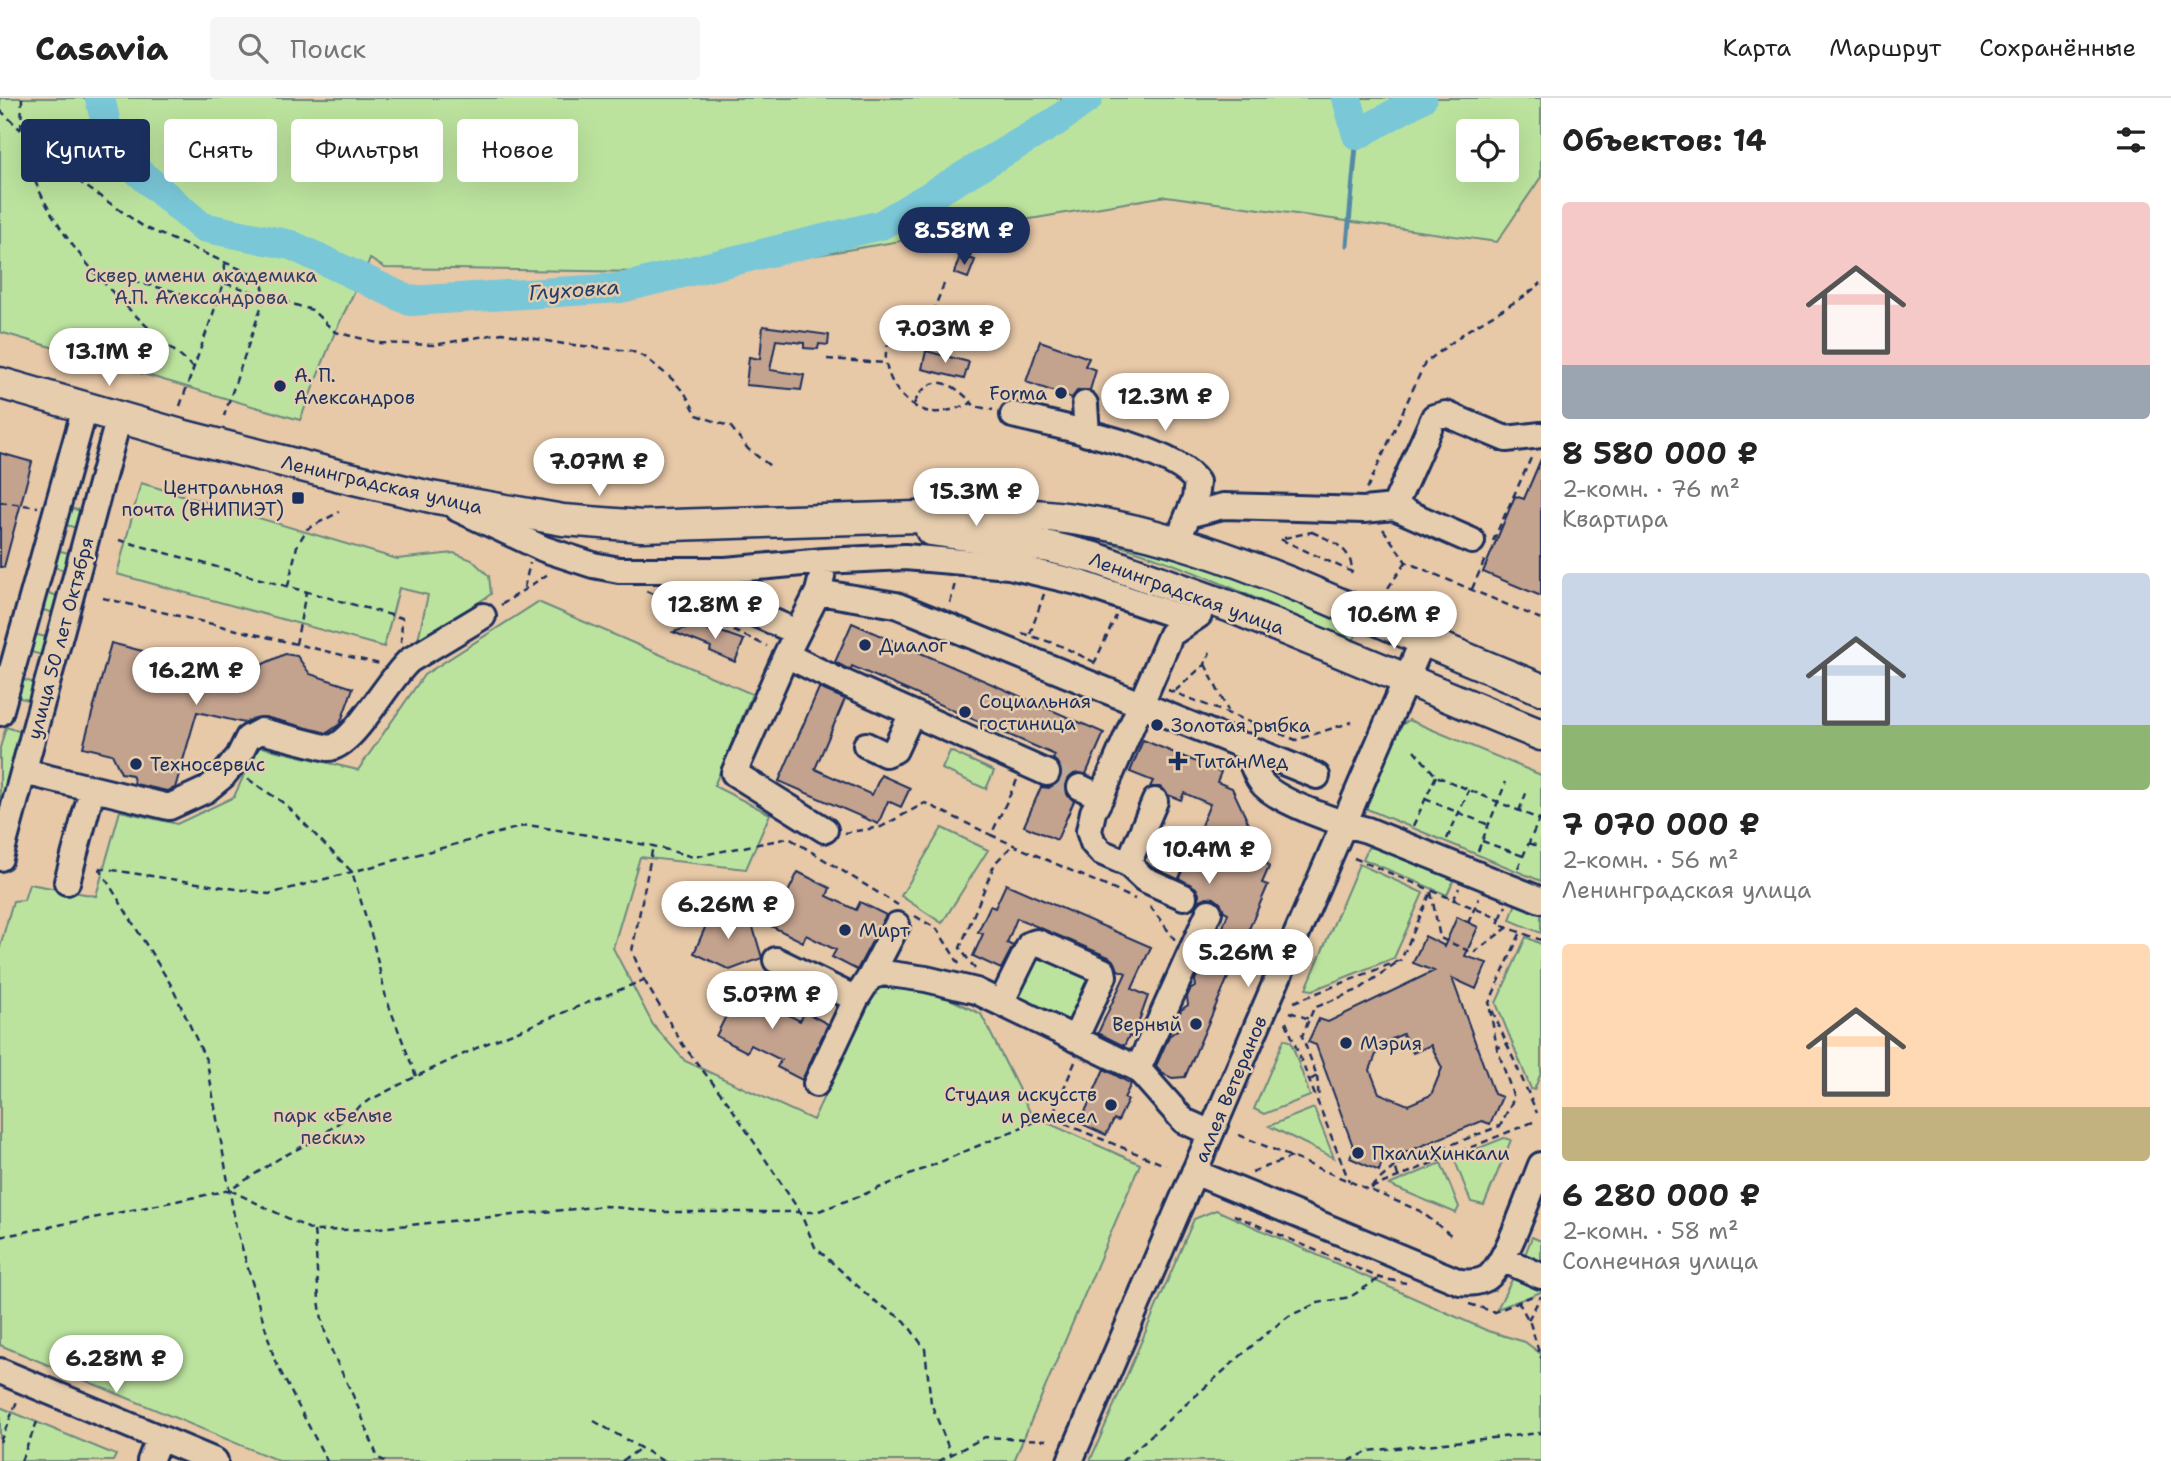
<!DOCTYPE html>
<html lang="ru">
<meta charset="utf-8">
<style>
:root{--surface:#fff;--page:#f6f6f6;--text:#222;--muted:#767676;--line:#e0e0e0;--accent:#1b2f5e}
body{margin:0;font-family:"Shantell Sans",sans-serif;background:var(--page);color:var(--text);height:100vh;display:flex;flex-direction:column;font-size:26px;white-space:nowrap}
*{box-sizing:border-box;margin:0}
p{font-size:23px;color:var(--muted)}
.icon{flex:none;width:38px;height:38px;fill:none;stroke:currentColor;stroke-width:2;stroke-linecap:round;stroke-linejoin:round}
.map{position:relative;flex:1;overflow:hidden}
.side{display:flex;flex-direction:column;background:var(--surface);width:630px}
.side>*{flex:none}
.hud{position:absolute;left:21px;top:21px;width:665px;height:63px;display:flex;gap:14px}
.fabs{position:absolute;left:1456px;top:21px;display:grid;gap:14px}
.fabs a{display:grid;place-items:center;width:63px;height:63px;border-radius:7px;background:var(--surface);box-shadow:0 7px 28px #0002;font-size:35px}
.price{position:absolute;translate:-50% -60px;padding:0 16px;border-radius:24px;background:#fff;color:#222;font-size:23px;line-height:46px;filter:drop-shadow(0 2px 4px #0008)}
.price::after{content:'';position:absolute;left:50%;top:42px;width:21px;height:16px;margin-left:-10px;background:inherit;clip-path:polygon(0 0,100% 0,50% 100%)}
.price.active{background:var(--accent);color:#fff}
ul{padding:0;list-style:none}
li{display:grid;align-content:center;gap:14px;height:371px;padding:0 21px}
li span{display:grid;place-items:center;height:217px;border-radius:7px;color:#555}
li>.icon{margin-inline-start:auto}
span .icon{width:126px;height:126px;fill:#fffc;stroke-width:1}
li b{font-size:30px}
h2{display:flex;justify-content:space-between;align-items:center;height:84px;padding:0 21px;font-size:30px}
.chip{padding:0 24px;border-radius:7px;background:var(--surface);box-shadow:0 7px 28px #0002;font-size:24px;line-height:63px}
.chip.active{background:var(--accent);color:#fff}
header{display:flex;align-items:center;gap:42px;box-sizing:border-box;height:98px;padding:0 35px;background:var(--surface);border-bottom:2px solid var(--line)}
header strong{font-size:33px}
nav{display:flex;gap:38px;margin-inline-start:auto;font-size:24px}
.search{width:490px;height:63px;background:var(--page);display:flex;align-items:center;gap:18px;box-sizing:border-box;padding:0 24px;border-radius:7px;color:var(--muted);font-size:26px}
main{display:flex;flex:1;min-height:0}
.map>svg:first-child{display:block}
.green{fill:#bce39e;stroke:#6c897e;stroke-width:2;fill-rule:evenodd}
.lines{fill:none;stroke-linecap:round;stroke-linejoin:round}
.stream{stroke:#548aa7;stroke-width:5}
.river{stroke:#7ac7d8;stroke-width:30}
.building{fill:#c3a28e;stroke:#1b2f5e;stroke-width:2;fill-rule:evenodd}
.minor-tunnel{stroke:#bea998;stroke-width:24;stroke-dasharray:24 12;stroke-linecap:butt}
.minor-casing{stroke:#1b2f5e;stroke-width:30}
.major-casing{stroke:#1b2f5e;stroke-width:35}
.path{stroke:#1b2f5e;stroke-width:2.5;stroke-dasharray:7 5;stroke-linecap:butt}
.minor{stroke:#e6cdae;stroke-width:24}
.major{stroke:#e6cdae;stroke-width:30}
.poi-dot{fill:#1b2f5e;stroke:#e6cdae;stroke-width:2.5}
.labels{text-anchor:middle;stroke-width:5;stroke-linejoin:round;paint-order:stroke}
.park-label{font-size:19px;fill:#2b4164;stroke:#e6cdae}
.poi-label{font-size:19px;fill:#1b2f5e;stroke:#e6cdae;text-anchor:start}
.street-label{font-size:19px;fill:#1b2f5e;stroke:#e6cdae}
.water-label{font-size:21px;font-style:italic;fill:#243e6a;stroke:#e6cdae}
</style>
<header>
<strong>Casavia</strong>
<div class="search"><svg class="icon" aria-label="search" viewBox="0 0 24 24"><circle cx="10" cy="10" r="6"/><path d="M15 15l6 6"/></svg>Поиск</div>
<nav><a>Карта</a><a>Маршрут</a><a>Сохранённые</a></nav>
</header>
<main>
<div class="map">
<svg width="1541" height="1363" viewBox="0 0 1541 1363">
<rect width="100%" height="100%" fill="#e7c8a7"/>
<filter id="ink" filterUnits="userSpaceOnUse"><feTurbulence type="fractalNoise" baseFrequency=".0143" numOctaves="2"/><feDisplacementMap in="SourceGraphic" scale="14" xChannelSelector="R" yChannelSelector="G"/><feConvolveMatrix kernelMatrix="1 2 1 2 8 2 1 2 1" color-interpolation-filters="sRGB"/></filter>
<g filter="url(#ink)">
<path class="green" d="M 0,0 L 1541,0 L 1541,79 L 1497,144 L 1166,98 L 711,175 L 385,170 L 370,161 L 335,234 L 300,322 L 0,234 ZM 1507,33 L 1507,72 L 1468,72 L 1468,33 Z
M 141,385 L 397,461 L 454,455 L 472,462 L 489,478 L 491,496 L 417,546 L 428,497 L 399,490 L 384,549 L 117,476 Z
M 67,409 L 84,414 L 80,431 L 63,426 Z
M 1032,424 L 1205,463 L 1359,533 L 1352,544 C 1286,514 1219,482 1151,458 C 1112,444 1072,434 1032,424 Z
M 56,452 L 73,456 L 68,473 L 51,468 Z
M 45,494 L 61,499 L 57,516 L 40,511 Z
M 538,504 L 752,596 L 714,688 L 770,716 L 746,771 L 640,759 L 613,850 L 653,927 L 685,963 L 813,1022 L 876,887 L 923,888 L 981,916 L 1032,1018 L 1140,1066 L 1014,1363 L 279,1363 L 0,1247 L 0,849 L 13,803 L 24,802 L 29,786 L 96,798 L 120,713 L 177,726 L 234,699 L 257,648 L 358,672 L 424,577 Z
M 33,536 L 50,540 L 45,558 L 28,553 Z
M 21,581 L 38,586 L 33,603 L 16,599 Z
M 1409,622 L 1541,677 L 1541,783 L 1367,711 L 1366,700 L 1398,630 Z
M 6,629 L 25,635 L 0,726 L 0,650 Z
M 950,653 L 994,673 L 986,691 L 942,671 Z
M 942,730 L 988,752 L 942,825 L 901,798 Z
M 1376,749 L 1454,781 L 1447,797 L 1363,761 L 1368,750 Z
M 1359,766 L 1423,795 L 1394,860 L 1313,892 L 1306,891 Z
M 1516,805 L 1541,815 L 1541,835 L 1510,822 Z
M 1526,839 L 1541,846 L 1541,975 L 1534,992 L 1531,991 L 1496,905 Z
M 1033,848 L 1100,877 L 1075,936 L 1006,903 Z
M 1284,941 L 1291,944 L 1310,998 L 1264,1016 L 1254,1011 Z
M 1314,1010 L 1334,1060 L 1269,1028 Z
M 1504,1040 L 1511,1042 L 1484,1107 L 1471,1104 L 1454,1060 Z
M 1441,1065 L 1459,1109 L 1456,1115 L 1389,1087 Z
M 1216,1112 L 1488,1233 L 1525,1244 L 1541,1256 L 1541,1363 L 1090,1363 L 1194,1121 Z
M 1532,1139 L 1541,1143 L 1541,1168 L 1523,1162 Z
M 1515,1176 L 1541,1187 L 1541,1194 L 1497,1211 Z
M 0,1309 L 12,1314 L 116,1357 L 113,1363 L 0,1363 Z"/>
<g class="lines">
<path class="stream" d="M 1347,147 L 1357,37"/>
<path class="river" d="M 100,0 L 112,51 L 202,129 L 291,147 L 410,203 L 621,190 L 881,127 L 1055,24 L 1088,0
M 1347,0 L 1357,37 L 1422,0"/>
</g>
<path class="building" d="M 960,158 L 975,162 L 968,180 L 954,175 Z
M 763,228 L 829,237 L 828,247 L 819,246 L 818,251 L 804,250 L 804,245 L 776,242 L 770,272 L 804,277 L 801,292 L 746,287 L 749,259 L 760,261 Z
M 1040,243 L 1089,260 L 1085,268 L 1096,272 L 1090,292 L 1077,293 L 1072,300 L 1026,284 Z
M 926,253 L 969,264 L 964,281 L 922,271 Z
M 0,355 L 32,364 L 4,469 L 0,469 Z
M 1541,361 L 1541,498 L 1483,474 L 1515,398 L 1524,401 Z
M 852,525 L 1104,635 L 1086,676 L 1072,676 L 1066,683 L 1067,697 L 1074,703 L 1057,742 L 1024,728 L 1041,689 L 1049,690 L 1060,682 L 1062,673 L 1059,666 L 1053,661 L 1055,657 L 852,568 L 851,571 L 846,570 L 835,564 Z
M 695,527 L 716,535 L 718,533 L 744,542 L 735,564 L 710,553 L 711,549 L 673,534 Z
M 111,545 L 257,582 L 263,566 L 285,556 L 297,558 L 310,576 L 353,590 L 340,626 L 327,635 L 265,619 L 255,620 L 244,625 L 197,614 L 175,690 L 167,693 L 135,686 L 132,677 L 121,675 L 112,656 L 83,649 Z
M 819,590 L 845,601 L 815,671 L 872,697 L 881,677 L 910,690 L 901,709 L 888,703 L 878,726 L 779,683 Z
M 1143,642 L 1221,674 L 1217,684 L 1232,690 L 1269,769 L 1262,785 L 1268,787 L 1185,979 L 1172,980 L 1163,976 L 1156,968 L 1169,938 L 1180,930 L 1178,919 L 1181,912 L 1188,907 L 1187,899 L 1190,892 L 1196,888 L 1195,882 L 1199,873 L 1205,870 L 1203,863 L 1207,854 L 1213,851 L 1212,844 L 1216,835 L 1222,832 L 1228,815 L 1224,813 L 1221,806 L 1214,800 L 1207,799 L 1198,803 L 1199,796 L 1196,790 L 1179,780 L 1210,706 L 1184,695 L 1181,702 L 1168,697 L 1160,689 L 1150,689 L 1153,683 L 1130,674 Z
M 798,774 L 830,790 L 827,798 L 856,812 L 860,804 L 886,817 L 857,872 L 832,859 L 836,852 L 806,837 L 803,844 L 771,828 Z
M 1006,786 L 1151,849 L 1132,891 L 1148,898 L 1133,940 L 1129,938 L 1124,948 L 1098,935 L 1126,875 L 1118,872 L 1115,864 L 1109,859 L 1017,820 L 1007,845 L 1013,848 L 1001,871 L 973,858 L 983,836 L 978,834 L 990,808 L 995,810 Z
M 714,809 L 752,826 L 762,860 L 730,872 L 694,855 Z
M 1457,819 L 1478,829 L 1465,858 L 1487,865 L 1476,891 L 1452,880 L 1494,996 L 1502,999 L 1490,1026 L 1482,1023 L 1382,1064 L 1379,1073 L 1350,1060 L 1354,1051 L 1316,947 L 1308,944 L 1319,921 L 1328,924 L 1434,873 L 1413,865 L 1425,838 L 1443,847 L 1444,849 ZM 1403,936 L 1413,955 L 1431,947 L 1442,970 L 1431,997 L 1408,1007 L 1379,995 L 1370,972 L 1380,946 Z
M 743,884 L 775,900 L 771,908 L 800,923 L 805,914 L 828,926 L 802,982 L 777,969 L 781,962 L 751,947 L 747,954 L 716,938 Z
M 1104,971 L 1131,986 L 1124,1000 L 1128,1002 L 1118,1023 L 1114,1021 L 1106,1037 L 1080,1025 Z"/>
<g class="lines">
<path class="minor-tunnel" d="M 1047,675 L 1080,689"/>
<defs>
<path id="minor" d="M 1085,306 L 1087,336
M 1013,317 C 1056,328 1174,349 1197,384 L 1195,401 L 1184,427
M 1394,409 L 1472,443
M 458,411 L 544,451 L 593,467 L 619,472 L 726,472 L 824,463 L 905,459 L 1009,468 L 1081,485 L 1189,522
M 1188,417 L 1223,408 L 1364,412 L 1394,409 L 1434,319 L 1446,316 L 1506,341 L 1541,337
M 822,478 L 818,494 L 786,557 L 837,582
M 818,494 L 896,507 L 1317,678
M 737,508 L 797,534
M 786,557 L 734,675 L 825,732
M 845,585 L 1047,675
M 0,615 L 85,310
M 866,647 L 885,656 L 895,652 L 912,615
M 1246,648 C 1250,659 1254,675 1261,684 C 1275,704 1343,726 1367,732 L 1541,802
M 24,674 L 169,709 L 206,692 L 223,678 L 239,658 L 248,640 L 261,633 L 328,650 C 354,649 388,580 410,562 L 483,518
M 1080,689 L 1101,699 L 1171,536 L 1199,517
M 1101,699 L 1093,714 L 1089,733 L 1093,745 L 1101,754 L 1128,766 L 1144,781 L 1184,799
M 0,760 L 119,319
M 1128,766 L 1155,703
M 67,784 L 92,692
M 776,862 L 856,901 L 870,879 L 883,875 L 926,881 L 976,893 L 1138,971 L 1184,1023 L 1211,1035
M 870,879 L 897,827
M 1001,905 L 1030,846 L 1037,844 L 1103,873 L 1104,878 L 1075,941
M 1138,971 L 1209,814
M 816,986 L 856,901
M 1194,1074 L 1460,1184 C 1470,1185 1478,1185 1487,1180 C 1507,1166 1530,1093 1541,1067
M 1502,1161 L 1541,1178
M 0,1273 L 215,1363
M 150,1363 L 159,1340
M 1070,1363 L 1423,542"/>
<path id="major" d="M 0,285 L 181,337 L 341,378 L 431,399 L 563,422 L 642,428 L 1009,416 C 1155,418 1291,485 1423,542 C 1462,559 1502,575 1541,591
M 931,432 L 1050,449 L 1095,460 L 1231,509 L 1541,637"/>
</defs>
<use href="#minor" class="minor-casing"/>
<use href="#major" class="major-casing"/>
<path class="path" d="M 22,0 L 21,32 L 74,80 L 144,129 L 261,180 L 265,198 L 224,318
M 0,12 L 21,32
M 24,36 C 26,49 28,65 33,78 C 62,152 134,219 194,270
M 98,175 L 173,193 L 216,207
M 224,185 L 225,166
M 944,186 L 929,224 L 913,228 L 887,248 C 881,273 898,303 923,312 C 938,318 958,310 972,305 L 974,308 L 993,312
M 827,261 L 885,265
M 914,306 C 929,273 952,283 972,305
M 180,308 L 224,185 L 312,212 L 335,234 L 380,245 L 434,247 L 502,235 L 564,246 L 631,253 L 645,259 L 672,281 L 686,297 L 697,317 L 731,329 L 748,351 L 770,368
M 1367,391 L 1425,265 L 1468,232 L 1525,198 L 1541,185
M 0,404 L 38,409
M 1383,431 L 1406,464 L 1541,521
M 1312,434 C 1331,443 1352,449 1352,474 L 1280,441 Z
M 119,442 L 402,520 L 401,545
M 1493,443 L 1531,360
M 288,488 L 297,448 L 307,431 L 339,414
M 524,490 L 530,465
M 1388,490 L 1406,464
M 1472,491 L 1486,459
M 646,493 L 767,548
M 103,500 L 380,566
M 950,505 L 955,485
M 501,507 L 551,474
M 1022,535 L 1059,547 L 1094,564
M 1030,536 L 1044,496
M 296,546 L 306,494
M 1094,566 L 1116,518
M 1205,566 L 1228,613
M 1168,592 L 1296,642 L 1352,624
M 1175,593 L 1205,566 L 1210,554
M 1414,652 L 1436,678 L 1541,722
M 248,681 L 285,706 L 352,774 L 372,839 L 386,900 L 416,978
M 1017,682 L 991,737 L 1135,801
M 1425,701 L 1489,727
M 1519,713 L 1527,693
M 1413,728 L 1436,678
M 844,735 L 881,729 L 925,705 L 991,737
M 1447,741 L 1469,692
M 1482,743 L 1523,758
M 1529,745 L 1541,749
M 1478,753 L 1506,684
M 1354,760 L 1500,821 L 1498,826 L 1541,842
M 99,770 L 269,796 L 528,727 L 653,748 L 693,759 L 789,740 L 898,807
M 99,770 L 171,887 L 207,964 L 236,1129 L 275,1263 L 327,1363
M 1518,770 L 1541,717
M 1431,794 L 1440,840 L 1473,855 L 1507,830
M 1453,803 L 1459,790
M 1150,808 L 1175,842
M 915,818 L 937,831 L 961,869
M 1500,821 L 1506,808
M 1468,825 L 1479,800
M 1520,836 L 1489,905 L 1537,1015
M 975,871 L 960,850 L 995,765 L 1013,747
M 644,882 L 683,947 L 729,1006 L 800,1114 L 815,1149 L 873,1202 L 905,1223 L 925,1251 L 931,1305 L 951,1356
M 1294,904 L 1401,862 L 1431,794
M 1490,911 L 1497,950
M 1290,914 L 1309,921
M 1286,924 L 1349,1083
M 1075,964 L 1053,1016 L 1065,1026 L 1165,1067
M 1317,978 L 1319,1002
M 1310,982 L 1317,978 L 1302,938 L 1314,910 L 1360,891 L 1396,865
M 1239,1037 L 1420,1113 L 1452,1138
M 1252,1074 L 1292,1059
M 1398,1078 L 1395,1068 L 1500,1028 L 1514,1000 L 1497,950 L 1507,946
M 1371,1089 L 1395,1068
M 1371,1090 L 1533,1024
M 230,1092 L 314,1133 L 368,1131 L 605,1108 L 657,1114 L 816,1114 L 865,1096 L 1053,1016
M 1234,1117 L 1380,1180 L 1406,1185
M 314,1133 C 318,1165 316,1198 324,1230 C 329,1250 338,1266 347,1285 C 359,1309 368,1335 378,1360 L 385,1363
M 0,1139 L 230,1092 L 280,1060 L 319,1040 L 364,1005 L 417,978 L 483,947 L 644,882 L 632,853 L 653,748
M 1518,1203 L 1530,1225 L 1541,1260
M 1469,1206 L 1495,1214 L 1535,1197
M 1528,1222 L 1541,1198
M 594,1323 L 663,1363
M 0,1344 L 18,1301
M 21,1363 L 37,1324
M 622,1363 L 641,1350
M 939,1363 L 985,1339 L 1047,1342
M 1122,1363 L 1262,1239 L 1289,1218 L 1318,1205 L 1350,1199 L 1380,1180
M 1349,1363 L 1369,1353 L 1541,1335"/>
<use href="#minor" class="minor"/>
<use href="#major" class="major"/>
</g>
</g>
<g class="poi-dot">
<circle cx="280" cy="288" r="7"/>
<circle cx="1061" cy="295" r="7"/>
<rect x="291" y="393" width="14" height="14" rx="3.5"/>
<circle cx="865" cy="547" r="7"/>
<circle cx="965" cy="614" r="7"/>
<circle cx="1157" cy="627" r="7"/>
<path d="M1174.5 652.5h7v7h7v7h-7v7h-7v-7h-7v-7h7z"/>
<circle cx="136" cy="666" r="7"/>
<circle cx="845" cy="832" r="7"/>
<circle cx="1196" cy="926" r="7"/>
<circle cx="1346" cy="945" r="7"/>
<circle cx="1111" cy="1007" r="7"/>
<circle cx="1358" cy="1055" r="7"/>
</g>
<g class="labels">
<g class="park-label">
<text x="201" y="184">Сквер имени академика<tspan x="201" dy="22">А.П. Александрова</tspan></text>
<text x="333" y="1024">парк «Белые<tspan x="333" dy="22">пески»</tspan></text>
</g>
<g class="poi-label">
<text x="294" y="284">А. П.<tspan x="294" dy="22">Александров</tspan></text>
<text x="1047" y="302" text-anchor="end">Forma</text>
<text x="284" y="396" text-anchor="end">Центральная<tspan x="284" dy="22">почта (ВНИПИЭТ)</tspan></text>
<text x="879" y="554">Диалог</text>
<text x="979" y="610">Социальная<tspan x="979" dy="22">гостиница</tspan></text>
<text x="1171" y="634">Золотая рыбка</text>
<text x="1194" y="670">ТитанМед</text>
<text x="150" y="673">Техносервис</text>
<text x="859" y="839">Мирт</text>
<text x="1182" y="933" text-anchor="end">Верный</text>
<text x="1360" y="952">Мэрия</text>
<text x="1097" y="1003" text-anchor="end">Студия искусств<tspan x="1097" dy="22">и ремесел</tspan></text>
<text x="1372" y="1062">ПхалиХинкали</text>
</g>
<g class="street-label">
<text transform="translate(382 386) rotate(13)" y="7">Ленинградская улица</text>
<text transform="translate(1187 495) rotate(20)" y="7">Ленинградская улица</text>
<text transform="translate(60 540) rotate(-75)" y="7">улица 50 лет Октября</text>
<text transform="translate(1230 991) rotate(-67)" y="7">аллея Ветеранов</text>
</g>
<g class="water-label">
<text transform="translate(574 192) rotate(-4)" y="7">Глуховка</text>
</g>
</g>
</svg>
<div class="fabs">
<a><svg class="icon" aria-label="locate" viewBox="0 0 24 24"><circle cx="12" cy="12" r="6"/><path d="M12 2v4M12 18v4M2 12h4M18 12h4"/></svg></a>
</div>
<b class="price active" style="left:964px;top:169px">8.58M ₽</b>
<b class="price" style="left:945px;top:267px">7.03M ₽</b>
<b class="price" style="left:109px;top:290px">13.1M ₽</b>
<b class="price" style="left:1165px;top:335px">12.3M ₽</b>
<b class="price" style="left:599px;top:400px">7.07M ₽</b>
<b class="price" style="left:976px;top:430px">15.3M ₽</b>
<b class="price" style="left:715px;top:543px">12.8M ₽</b>
<b class="price" style="left:1394px;top:553px">10.6M ₽</b>
<b class="price" style="left:196px;top:609px">16.2M ₽</b>
<b class="price" style="left:1209px;top:788px">10.4M ₽</b>
<b class="price" style="left:728px;top:843px">6.26M ₽</b>
<b class="price" style="left:1248px;top:891px">5.26M ₽</b>
<b class="price" style="left:772px;top:933px">5.07M ₽</b>
<b class="price" style="left:116px;top:1297px">6.28M ₽</b>
<div class="hud">
<a class="chip active">Купить</a>
<a class="chip">Снять</a>
<a class="chip">Фильтры</a>
<a class="chip">Новое</a>
</div>
</div>
<section class="side">
<h2>Объектов: 14<svg class="icon" aria-label="filters" viewBox="0 0 24 24"><path d="M4 7h16M4 17h16"/><circle cx="9" cy="7" r="2"/><circle cx="15" cy="17" r="2"/></svg></h2>
<ul>
<li><span style="background:linear-gradient(#f6c9c9 75%,#9aa5b1 0)"><svg class="icon" aria-label="home" viewBox="0 0 24 24"><path d="M3 11l9-7 9 7M6 9v11h12V9"/></svg></span><div><b>8 580 000 ₽</b><p>2-комн. · 76 m²</p><p>Квартира</p></div></li>
<li><span style="background:linear-gradient(#c9d6e8 70%,#8fb573 0)"><svg class="icon" aria-label="home" viewBox="0 0 24 24"><path d="M3 11l9-7 9 7M6 9v11h12V9"/></svg></span><div><b>7 070 000 ₽</b><p>2-комн. · 56 m²</p><p>Ленинградская улица</p></div></li>
<li><span style="background:linear-gradient(#ffd9b3 75%,#c2b280 0)"><svg class="icon" aria-label="home" viewBox="0 0 24 24"><path d="M3 11l9-7 9 7M6 9v11h12V9"/></svg></span><div><b>6 280 000 ₽</b><p>2-комн. · 58 m²</p><p>Солнечная улица</p></div></li>
</ul>
</section>
</main>
